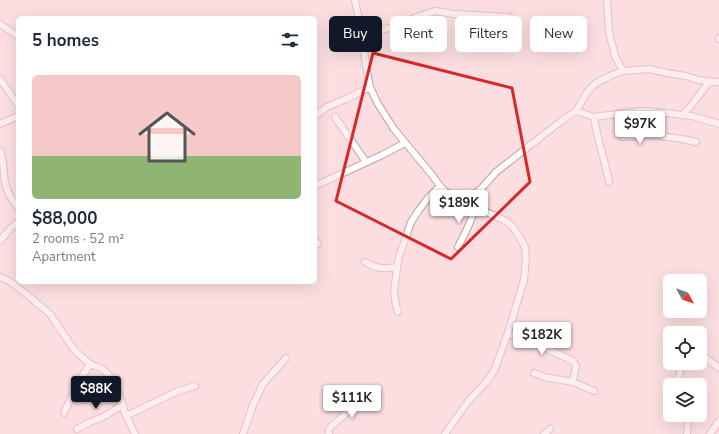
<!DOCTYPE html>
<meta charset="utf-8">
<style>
:root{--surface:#fff;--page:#f6f6f7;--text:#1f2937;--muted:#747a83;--line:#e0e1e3;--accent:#111827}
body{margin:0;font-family:"Nunito Sans",sans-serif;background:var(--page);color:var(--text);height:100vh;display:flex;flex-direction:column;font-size:15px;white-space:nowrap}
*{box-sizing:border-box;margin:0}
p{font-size:13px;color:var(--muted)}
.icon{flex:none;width:22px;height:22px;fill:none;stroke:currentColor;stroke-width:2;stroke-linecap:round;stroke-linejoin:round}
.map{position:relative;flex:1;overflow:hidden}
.panel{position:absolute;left:16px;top:16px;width:301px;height:268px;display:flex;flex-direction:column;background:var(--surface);border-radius:6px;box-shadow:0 4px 16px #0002}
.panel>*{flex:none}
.top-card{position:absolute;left:329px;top:16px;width:330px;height:36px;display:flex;gap:8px}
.needle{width:26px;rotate:130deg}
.fabs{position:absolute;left:663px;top:274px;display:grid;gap:8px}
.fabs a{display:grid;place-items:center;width:44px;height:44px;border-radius:6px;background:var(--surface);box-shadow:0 4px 16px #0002;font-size:20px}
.price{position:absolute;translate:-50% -34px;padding:0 9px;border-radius:4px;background:#fff;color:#222;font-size:13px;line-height:26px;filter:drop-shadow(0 1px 2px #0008)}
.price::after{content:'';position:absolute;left:50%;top:24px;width:12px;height:9px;margin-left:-6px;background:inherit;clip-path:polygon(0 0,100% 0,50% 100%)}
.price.active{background:var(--accent);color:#fff}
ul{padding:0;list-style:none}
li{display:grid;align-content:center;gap:8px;height:212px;padding:0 16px}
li+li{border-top:1px solid var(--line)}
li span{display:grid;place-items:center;height:124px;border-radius:6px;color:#555}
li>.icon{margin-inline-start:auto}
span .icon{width:72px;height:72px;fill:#fffc;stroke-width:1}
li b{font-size:17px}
h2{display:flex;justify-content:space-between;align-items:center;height:48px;padding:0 16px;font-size:17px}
.tag{padding:0 14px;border-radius:6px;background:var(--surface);box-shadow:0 4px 16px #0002;font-size:14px;line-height:36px}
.tag.active{background:var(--accent);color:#fff}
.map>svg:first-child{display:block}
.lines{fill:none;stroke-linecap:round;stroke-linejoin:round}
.minor-casing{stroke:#c3a0a3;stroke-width:8}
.minor{stroke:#fff;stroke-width:6}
.marked{fill:none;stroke:#d62828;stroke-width:3;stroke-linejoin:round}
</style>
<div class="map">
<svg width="719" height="434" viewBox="0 0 719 434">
<rect width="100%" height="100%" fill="#fcdee0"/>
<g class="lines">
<defs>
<path id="minor" d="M 355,0 L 362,36 L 366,66 L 370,87 L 378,104 L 394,129 L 432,175 L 440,186 L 445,191 L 455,198 L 504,220 L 512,226 L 519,236 L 525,247 L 526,257 L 524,280 L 508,333 L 494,371 L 488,380 L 470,399 L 445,434
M 607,0 L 609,32 L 615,56 L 623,71
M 0,24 L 18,36
M 362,36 L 392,27 L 417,17 L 435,11 L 454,14 L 509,17
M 719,38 L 719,39
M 0,79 L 18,105
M 576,111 L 594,117 L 639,111 L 650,111 L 682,115 L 692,116 L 719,124
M 620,114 L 621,133 L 622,137 L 653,135 L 682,139 L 696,142
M 682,115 L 690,107 L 709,82
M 315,116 L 327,107 L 346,99 L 370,87
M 335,117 L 366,162
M 594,117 C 597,139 605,160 609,182
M 0,124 L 18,116
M 0,151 C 4,160 3,165 4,174 C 4,186 10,198 18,207
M 315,186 L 382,155 L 405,143
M 464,202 L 481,189 L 496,172 L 560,122 L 576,111 L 588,91 L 596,83 L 614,74 L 623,71 L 649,69 L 667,73 L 686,76 L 698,80 L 719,82
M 315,240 L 318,244
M 0,241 L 10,229 L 18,222
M 458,247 L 468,227 L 476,207
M 365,262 C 376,269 385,269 397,267
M 0,277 L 9,281 L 16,286 L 43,308 L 50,314 L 75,351 L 90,364 L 101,368 L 111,377 L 116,385 L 126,416 L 135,434
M 398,312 L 396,306 L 394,290 L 399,256 L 404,243 L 411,222 L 419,210 L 428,198 L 440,186
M 508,333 L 539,345 L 573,361 L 576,366 L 573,382
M 700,354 L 706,358 L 719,368
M 534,373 L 544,377 L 573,382 L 594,391
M 677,385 L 682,363
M 64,413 L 79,381 L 90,364
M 126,416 L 178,391 L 195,386
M 77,429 L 90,422 L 101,418 L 123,405
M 243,434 L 253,405 L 263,384 L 286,358
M 329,434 C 328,430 330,427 333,425 L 361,400
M 544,434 L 550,429
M 687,434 L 688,423
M 710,434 L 719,421"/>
</defs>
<use href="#minor" class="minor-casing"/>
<use href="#minor" class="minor"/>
</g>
<path d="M0 0H719V434H0ZM 373,53 L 512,88 L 530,182 L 451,259 L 336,201 Z" fill="#fcdee0" fill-opacity=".55" fill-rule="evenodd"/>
<path class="marked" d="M 373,53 L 512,88 L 530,182 L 451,259 L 336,201 Z"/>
</svg>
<div class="fabs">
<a><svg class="needle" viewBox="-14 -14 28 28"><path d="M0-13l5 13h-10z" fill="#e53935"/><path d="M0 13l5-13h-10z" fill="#747a83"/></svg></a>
<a><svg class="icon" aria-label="locate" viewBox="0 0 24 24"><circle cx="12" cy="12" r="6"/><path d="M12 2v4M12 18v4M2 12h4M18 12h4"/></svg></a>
<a><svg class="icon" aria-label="layers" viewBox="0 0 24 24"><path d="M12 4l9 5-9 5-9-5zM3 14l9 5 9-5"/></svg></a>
</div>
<b class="price" style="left:640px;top:145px">$97K</b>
<b class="price" style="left:459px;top:224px">$189K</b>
<b class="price" style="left:542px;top:356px">$182K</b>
<b class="price active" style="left:96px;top:410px">$88K</b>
<b class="price" style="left:352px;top:419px">$111K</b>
<div class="top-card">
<a class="tag active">Buy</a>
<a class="tag">Rent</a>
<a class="tag">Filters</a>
<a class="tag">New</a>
</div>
<section class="panel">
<h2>5 homes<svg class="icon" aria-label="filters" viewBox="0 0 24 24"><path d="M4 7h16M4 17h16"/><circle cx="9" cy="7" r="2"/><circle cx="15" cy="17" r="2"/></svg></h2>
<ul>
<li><span style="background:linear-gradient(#f6c9c9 65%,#8fb573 0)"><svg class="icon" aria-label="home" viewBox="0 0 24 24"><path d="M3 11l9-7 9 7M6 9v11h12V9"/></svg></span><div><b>$88,000</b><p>2 rooms · 52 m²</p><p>Apartment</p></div></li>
</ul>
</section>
</div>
